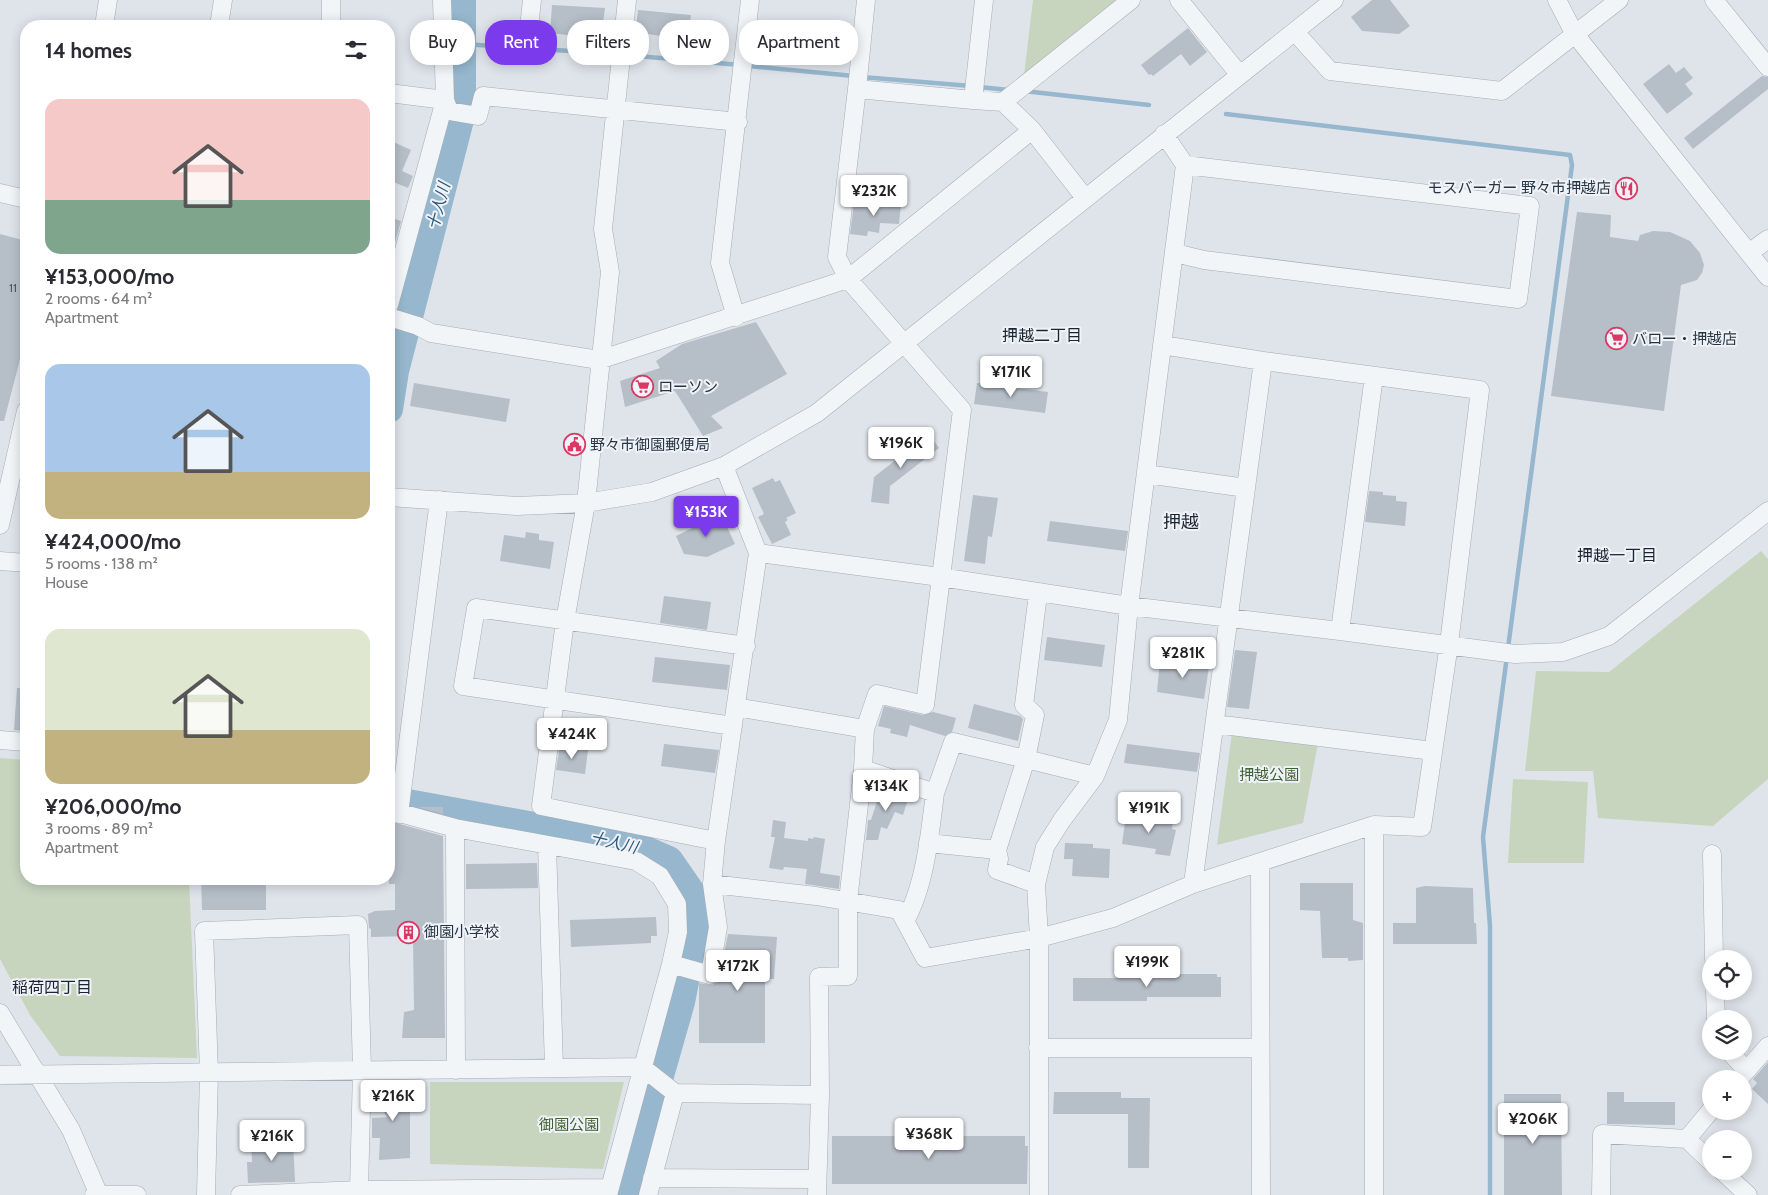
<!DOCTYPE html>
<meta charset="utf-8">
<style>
:root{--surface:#fff;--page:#f2f2f3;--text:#2b2b33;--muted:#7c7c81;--accent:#7c3aed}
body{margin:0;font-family:Cabin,"Noto Sans JP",sans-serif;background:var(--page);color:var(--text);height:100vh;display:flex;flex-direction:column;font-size:19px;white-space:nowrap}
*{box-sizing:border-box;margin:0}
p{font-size:16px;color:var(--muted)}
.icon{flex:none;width:28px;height:28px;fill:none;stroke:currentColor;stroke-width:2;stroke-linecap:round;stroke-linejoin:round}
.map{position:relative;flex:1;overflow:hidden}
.panel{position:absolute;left:20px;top:20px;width:375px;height:865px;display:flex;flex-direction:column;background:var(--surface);border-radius:20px;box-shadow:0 2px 12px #0003}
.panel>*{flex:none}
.hud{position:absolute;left:410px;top:20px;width:475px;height:45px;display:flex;gap:10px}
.buttons{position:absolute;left:1702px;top:950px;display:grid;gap:10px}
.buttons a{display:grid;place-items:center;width:50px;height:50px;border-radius:50%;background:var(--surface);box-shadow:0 2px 12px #0003;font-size:25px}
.price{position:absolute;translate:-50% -42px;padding:0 11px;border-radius:5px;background:#fff;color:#222;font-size:16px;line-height:32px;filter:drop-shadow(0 1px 2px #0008)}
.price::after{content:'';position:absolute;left:50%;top:30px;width:15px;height:11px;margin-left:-8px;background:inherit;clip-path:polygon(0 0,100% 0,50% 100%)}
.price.active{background:var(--accent);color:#fff}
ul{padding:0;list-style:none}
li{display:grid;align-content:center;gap:10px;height:265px;padding:0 25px}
li span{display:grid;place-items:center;height:155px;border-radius:15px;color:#555}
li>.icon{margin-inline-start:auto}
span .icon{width:90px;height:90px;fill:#fffc;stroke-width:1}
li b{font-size:21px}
h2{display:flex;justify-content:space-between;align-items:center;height:60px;padding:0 25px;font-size:21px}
.pill{padding:0 18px;border-radius:20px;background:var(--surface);box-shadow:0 2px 12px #0003;font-size:18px;line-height:45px}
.pill.active{background:var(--accent);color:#fff}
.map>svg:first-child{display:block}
.green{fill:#c7d5bf}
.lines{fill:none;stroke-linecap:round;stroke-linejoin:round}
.stream{stroke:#96b7cd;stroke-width:4.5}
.river{stroke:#96b7cd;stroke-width:28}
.building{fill:#b6bec8}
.minor-casing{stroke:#a4acb5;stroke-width:19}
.minor{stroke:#f2f5f8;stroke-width:18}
.labels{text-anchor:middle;stroke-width:4;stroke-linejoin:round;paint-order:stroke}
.number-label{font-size:12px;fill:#4a5664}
.poi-label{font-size:15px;fill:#263443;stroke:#eff3f7;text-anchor:start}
.park-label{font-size:15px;fill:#406032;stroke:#eff3f7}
.water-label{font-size:16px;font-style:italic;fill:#2c587b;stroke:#eff3f7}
.neighbourhood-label{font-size:16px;fill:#192533;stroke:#eff3f7}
.quarter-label{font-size:18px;fill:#192533;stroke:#eff3f7}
</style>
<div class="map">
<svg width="1768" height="1195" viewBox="0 0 1768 1195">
<rect width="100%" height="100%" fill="#dfe4ea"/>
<path class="green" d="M 1033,0 L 1117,0 L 1024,75 Z
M 1761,551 L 1768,559 L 1768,779 L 1713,826 L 1598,818 L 1593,771 L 1525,771 L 1536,671 L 1609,672 Z
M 1233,725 L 1319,738 L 1303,823 L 1217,845 Z
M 0,758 L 26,760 L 26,879 L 189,879 L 197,1058 L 60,1056 L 30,1015 L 0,959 Z
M 1513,779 L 1588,782 L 1584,863 L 1508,863 Z
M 430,1082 L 624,1082 L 603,1169 L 430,1164 Z"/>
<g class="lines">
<path class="stream" d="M 463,44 L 618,54
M 626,55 L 740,65
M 748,66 L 854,76
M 862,77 L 971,86
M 979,87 L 1009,90
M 1024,91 L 1149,105
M 1226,114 L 1570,155 L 1572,165 L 1508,648
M 1490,1195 L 1490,926 L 1483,837 L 1507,656"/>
<path class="river" d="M 389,409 L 395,371 L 462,112 L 462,0
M 389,795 L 397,801 L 632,844 L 669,860 L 696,899 L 697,920 L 681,1002 L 626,1195"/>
</g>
<path class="building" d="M 1372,0 L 1390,0 L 1410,26 L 1399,34 L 1362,31 L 1351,17 Z
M 552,5 L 605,8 L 601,39 L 550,33 Z
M 638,10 L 691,15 L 688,40 L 648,34 L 647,45 L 634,44 Z
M 1188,28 L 1207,52 L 1190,66 L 1181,54 L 1153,76 L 1151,74 L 1149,75 L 1141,65 Z
M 1669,64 L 1676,73 L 1684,67 L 1693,78 L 1685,84 L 1693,94 L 1667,114 L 1643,84 Z
M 1762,76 L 1768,77 L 1768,89 L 1693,149 L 1684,138 Z
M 389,140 L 411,150 L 402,171 L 413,176 L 408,188 L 389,180 Z
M 869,201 L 901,204 L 899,224 L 880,223 L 879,233 L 868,231 L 867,236 L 850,234 L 854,203 L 869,205 Z
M 1577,212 L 1611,215 L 1610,237 L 1638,241 L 1640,235 L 1653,231 L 1670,232 L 1690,241 L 1700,253 L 1704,265 L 1702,273 L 1697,280 L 1681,285 L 1664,411 L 1551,396 Z
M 389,217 L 401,221 L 392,254 L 389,254 Z
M 0,234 L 26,241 L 26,336 L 4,421 L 0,421 Z
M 756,322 L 787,374 L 711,416 L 723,428 L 703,436 L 675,391 L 625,407 L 620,381 L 660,368 L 656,361 L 682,344 Z
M 414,383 L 510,399 L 506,422 L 410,406 Z
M 977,383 L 1048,392 L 1045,413 L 974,404 Z
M 929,434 L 939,448 L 890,486 L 889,504 L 871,502 L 874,477 Z
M 773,478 L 775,482 L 780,480 L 796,513 L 786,518 L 788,520 L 785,522 L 791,535 L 772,544 L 758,517 L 764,514 L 752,488 Z
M 1369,491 L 1383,492 L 1383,495 L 1396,496 L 1396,501 L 1407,502 L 1405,526 L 1365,522 Z
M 973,495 L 998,498 L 992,537 L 988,536 L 985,564 L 964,561 Z
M 721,514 L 735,544 L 707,557 L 684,554 L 676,536 Z
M 1050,521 L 1128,531 L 1125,551 L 1047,541 Z
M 526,532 L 539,534 L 539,540 L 554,542 L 550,569 L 500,561 L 504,535 L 525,538 Z
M 664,596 L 711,602 L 707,630 L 660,623 Z
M 1047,637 L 1105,645 L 1102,667 L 1044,660 Z
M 1235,650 L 1257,652 L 1249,709 L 1227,707 Z
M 655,657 L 730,665 L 727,690 L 652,682 Z
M 1160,660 L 1209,667 L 1204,699 L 1157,692 Z
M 17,688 L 26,688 L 26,731 L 14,730 Z
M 974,704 L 1020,716 L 1023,719 L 1018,741 L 968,728 Z
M 884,706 L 923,715 L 933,712 L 956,718 L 952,732 L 945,736 L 910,725 L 907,737 L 890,733 L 891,729 L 878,726 Z
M 664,744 L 719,750 L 715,773 L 661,766 Z
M 1127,744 L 1200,753 L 1197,772 L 1124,763 Z
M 560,745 L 588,750 L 585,774 L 556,770 Z
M 885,787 L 909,796 L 903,815 L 895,812 L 887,829 L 881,827 L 878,840 L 866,840 L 868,820 L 871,820 L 881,789 L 884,790 Z
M 418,807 L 443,807 L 443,814 Z
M 1126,815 L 1173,821 L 1172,829 L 1176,830 L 1170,856 L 1155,854 L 1156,849 L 1122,844 Z
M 773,820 L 786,822 L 784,838 L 808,841 L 808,838 L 813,839 L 814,837 L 825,839 L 820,873 L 840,876 L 839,889 L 805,884 L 807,869 L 784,867 L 783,870 L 769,868 L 775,837 L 771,837 Z
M 389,821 L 443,836 L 445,1038 L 402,1038 L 404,1012 L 414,1010 L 413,936 L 371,937 L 371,929 L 369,928 L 368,914 L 375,911 L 395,910 L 395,884 L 389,884 Z
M 1065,843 L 1093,844 L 1093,848 L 1110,849 L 1109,878 L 1072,876 L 1073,859 L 1064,859 Z
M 537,863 L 538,888 L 466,889 L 466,864 Z
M 201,879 L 266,879 L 266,910 L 202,910 Z
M 1300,883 L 1353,883 L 1353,920 L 1363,923 L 1363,960 L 1348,961 L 1348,958 L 1322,958 L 1320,911 L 1300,910 Z
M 1425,886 L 1473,888 L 1474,923 L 1476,923 L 1477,944 L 1393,944 L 1393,923 L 1416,923 L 1416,888 Z
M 656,917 L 657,936 L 651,936 L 651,943 L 571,947 L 570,920 Z
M 728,934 L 777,937 L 774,979 L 765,979 L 765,1043 L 699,1043 L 699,983 L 712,985 L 718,982 Z
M 1158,974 L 1217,974 L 1217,977 L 1221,977 L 1221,997 L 1147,997 L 1147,1001 L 1073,1001 L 1073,978 L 1158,978 Z
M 1768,1062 L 1768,1104 L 1752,1089 L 1757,1083 L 1753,1079 Z
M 393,1081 L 395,1086 L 410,1085 L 410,1158 L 379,1160 L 380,1138 L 372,1138 L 372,1118 L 387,1117 L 378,1101 L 377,1092 L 379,1083 Z
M 1054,1092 L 1121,1092 L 1121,1098 L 1150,1098 L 1149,1168 L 1128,1168 L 1128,1114 L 1053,1114 Z
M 1607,1092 L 1624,1092 L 1624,1102 L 1675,1102 L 1675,1125 L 1607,1124 Z
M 1504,1094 L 1561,1094 L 1562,1195 L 1504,1195 Z
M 832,1136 L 1025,1136 L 1025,1146 L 1028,1146 L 1027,1184 L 832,1184 Z
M 293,1140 L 295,1182 L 248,1183 L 247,1162 L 252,1162 L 251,1141 Z"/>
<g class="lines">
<defs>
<path id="minor" d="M 331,0 L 331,26
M 627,0 L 603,229 L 610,272 L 586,503 L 565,621 L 541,806 L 716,841 L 712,884 L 718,927 L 710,975 L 671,964
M 866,0 L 857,89 L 973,100 L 984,0
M 1179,0 L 1239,74
M 1557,0 L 1574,33 L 1768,277
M 1714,0 L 1768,67
M 104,26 L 108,0
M 219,26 L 223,0
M 1295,32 L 1330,71 L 1502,91 L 1619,0
M 528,37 L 532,0
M 389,93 L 445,100 L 449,111 L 478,116 L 483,96 L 738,122
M 973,100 L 1003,102
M 1032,130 L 1003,102 L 1131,0
M 0,193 L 26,199
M 1175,253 L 1204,260 L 1518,299 L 1530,206 L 1185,165
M 1749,253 L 1768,239
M 389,305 L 445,100 L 442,0
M 389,317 L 418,326 L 431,333 L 599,360 L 848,279 L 837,257 L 857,89
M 736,317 L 720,263 L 750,0
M 1162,345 L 1263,361 L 1193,884
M 1263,361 L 1480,390 L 1449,644 L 1422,827 L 1374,825
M 724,466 L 758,553 L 940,577 L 1129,606 L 1340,631 L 1515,654 L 1563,652 L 1609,636 L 1768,511
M 1146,474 L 1246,488
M 389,497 L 517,506 L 586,503 L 652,492 L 724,466 L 817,413 L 1334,0
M 0,525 L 26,411
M 0,561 L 26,563
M 1038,594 L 1024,705 L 1035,715 L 1026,759 L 1095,776
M 1340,631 L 1374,376
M 736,707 L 865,729
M 1215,724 L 1433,751
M 733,726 L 463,686 L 476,608 L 746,646
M 0,740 L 26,742
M 389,810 L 455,828 L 636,861 L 660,876 L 677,904 L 678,932 L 671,964 L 608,1195
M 399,814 L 439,500
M 455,828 L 456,1070
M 716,841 L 758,553
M 928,843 L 997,850
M 547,845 L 554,1067
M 1712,854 L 1714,959
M 1260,863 L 1261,1195
M 712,884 L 816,896 L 899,910 L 925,958 L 1039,938 L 1113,918 L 1193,884 L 1374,825 L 1374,1195
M 1036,884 L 997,870 L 999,859 L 997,850 L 1026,759 L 953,742 L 935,793 L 863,769 L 865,729 L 877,694 L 925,705 L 962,410 L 848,279 L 1032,130 L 1085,198
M 905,921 C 925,886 930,833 935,793
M 1715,991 L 1716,1019
M 0,1013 L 71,1130 L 99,1195
M 1038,1048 L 1260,1048
M 1729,1051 L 1746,1070
M 0,1075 L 642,1067 L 675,1093
M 1739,1079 L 1768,1046
M 1687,1139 L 1711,1110
M 1722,1171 L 1748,1195
M 652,1178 L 816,1179
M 94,1195 L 137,1195
M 206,1195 L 209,1073 L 204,931 L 358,925 L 362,1070 L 359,1190
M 240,1195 L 359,1190 L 610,1188
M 648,1195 L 675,1093 L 820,1095
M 817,1195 L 820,1095 L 819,977 L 848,976 L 848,901 L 863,769
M 1039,1195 L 1039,938 L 1036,884 L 1045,847 L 1062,820 L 1095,776 L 1118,720 L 1129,606 L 1185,165 L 1164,134
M 1601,1195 L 1602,1134 L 1687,1139 L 1711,1162"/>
</defs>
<use href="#minor" class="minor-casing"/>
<use href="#minor" class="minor"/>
</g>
<defs>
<symbol id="restaurant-ring" viewBox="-11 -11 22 22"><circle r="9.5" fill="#eff3f7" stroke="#db3763" stroke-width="1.5"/><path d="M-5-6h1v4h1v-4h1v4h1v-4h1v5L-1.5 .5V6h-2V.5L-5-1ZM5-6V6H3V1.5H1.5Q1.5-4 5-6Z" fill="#db3763"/></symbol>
<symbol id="supermarket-ring" viewBox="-11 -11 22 22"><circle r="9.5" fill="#eff3f7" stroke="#db3763" stroke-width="1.5"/><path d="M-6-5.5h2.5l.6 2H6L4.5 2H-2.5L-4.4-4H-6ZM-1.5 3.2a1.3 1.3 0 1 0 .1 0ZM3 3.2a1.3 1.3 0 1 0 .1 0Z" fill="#db3763"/></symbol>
<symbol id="civic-ring" viewBox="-11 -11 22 22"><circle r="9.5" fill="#eff3f7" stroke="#db3763" stroke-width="1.5"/><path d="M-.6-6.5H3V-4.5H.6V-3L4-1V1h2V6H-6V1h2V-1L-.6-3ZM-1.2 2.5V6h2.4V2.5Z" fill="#db3763"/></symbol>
<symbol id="building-ring" viewBox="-11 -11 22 22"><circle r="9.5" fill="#eff3f7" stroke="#db3763" stroke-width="1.5"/><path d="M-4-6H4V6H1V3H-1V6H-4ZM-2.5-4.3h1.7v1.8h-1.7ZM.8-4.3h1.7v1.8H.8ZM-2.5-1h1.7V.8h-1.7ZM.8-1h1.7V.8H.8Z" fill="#db3763"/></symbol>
</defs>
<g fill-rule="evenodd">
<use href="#restaurant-ring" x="1614" y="176" width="25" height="25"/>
<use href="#supermarket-ring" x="1604" y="326" width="25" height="25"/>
<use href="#supermarket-ring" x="630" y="374" width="25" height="25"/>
<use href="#civic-ring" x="562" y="432" width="25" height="25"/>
<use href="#building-ring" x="396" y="920" width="25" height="25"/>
</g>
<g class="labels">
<g class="number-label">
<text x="13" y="292">11</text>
</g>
<g class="poi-label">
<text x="1611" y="193" text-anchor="end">モスバーガー 野々市押越店</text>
<text x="1632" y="344">バロー・押越店</text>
<text x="658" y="392">ローソン</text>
<text x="590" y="450">野々市御園郵便局</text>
<text x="424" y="937">御園小学校</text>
</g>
<g class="park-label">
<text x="1269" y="780">押越公園</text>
<text x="569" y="1130">御園公園</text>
</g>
<g class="water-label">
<text transform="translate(438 206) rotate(-75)" y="6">十人川</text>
<text transform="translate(614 842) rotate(13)" y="6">十人川</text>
</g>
<g class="neighbourhood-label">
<text x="1042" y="341">押越二丁目</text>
<text x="1617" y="561">押越一丁目</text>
<text x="52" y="993">稲荷四丁目</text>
</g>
<g class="quarter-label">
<text x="1181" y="528">押越</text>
</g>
</g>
</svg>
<div class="buttons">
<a><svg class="icon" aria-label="locate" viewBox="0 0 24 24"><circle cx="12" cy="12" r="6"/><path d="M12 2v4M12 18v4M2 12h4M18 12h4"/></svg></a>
<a><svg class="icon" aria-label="layers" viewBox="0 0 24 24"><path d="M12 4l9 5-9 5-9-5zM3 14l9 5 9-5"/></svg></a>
<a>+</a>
<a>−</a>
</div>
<b class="price" style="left:874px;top:217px">¥232K</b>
<b class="price" style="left:1011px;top:398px">¥171K</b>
<b class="price" style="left:901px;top:469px">¥196K</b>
<b class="price active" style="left:706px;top:538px">¥153K</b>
<b class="price" style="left:1183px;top:679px">¥281K</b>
<b class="price" style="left:572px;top:760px">¥424K</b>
<b class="price" style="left:886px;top:812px">¥134K</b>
<b class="price" style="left:1149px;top:834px">¥191K</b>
<b class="price" style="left:1147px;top:988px">¥199K</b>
<b class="price" style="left:738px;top:992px">¥172K</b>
<b class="price" style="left:393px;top:1122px">¥216K</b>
<b class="price" style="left:1533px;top:1145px">¥206K</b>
<b class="price" style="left:929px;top:1160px">¥368K</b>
<b class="price" style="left:272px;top:1162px">¥216K</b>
<div class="hud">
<a class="pill">Buy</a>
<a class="pill active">Rent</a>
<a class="pill">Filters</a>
<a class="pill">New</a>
<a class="pill">Apartment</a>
</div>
<section class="panel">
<h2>14 homes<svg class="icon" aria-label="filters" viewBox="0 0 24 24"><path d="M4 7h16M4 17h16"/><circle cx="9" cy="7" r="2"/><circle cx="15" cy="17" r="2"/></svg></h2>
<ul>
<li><span style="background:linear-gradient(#f6c9c9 65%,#7fa58c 0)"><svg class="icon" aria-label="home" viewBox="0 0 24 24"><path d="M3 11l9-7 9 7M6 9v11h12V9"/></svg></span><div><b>¥153,000/mo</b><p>2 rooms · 64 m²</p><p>Apartment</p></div></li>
<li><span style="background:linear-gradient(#a9c7e8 70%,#c2b280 0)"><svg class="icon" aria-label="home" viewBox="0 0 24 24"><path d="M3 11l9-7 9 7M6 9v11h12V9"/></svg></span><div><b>¥424,000/mo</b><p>5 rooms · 138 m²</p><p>House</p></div></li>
<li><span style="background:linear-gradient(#dfe7d0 65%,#c2b280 0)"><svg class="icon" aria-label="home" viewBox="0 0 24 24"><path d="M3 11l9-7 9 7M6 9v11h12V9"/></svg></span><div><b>¥206,000/mo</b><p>3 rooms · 89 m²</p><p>Apartment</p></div></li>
</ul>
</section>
</div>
